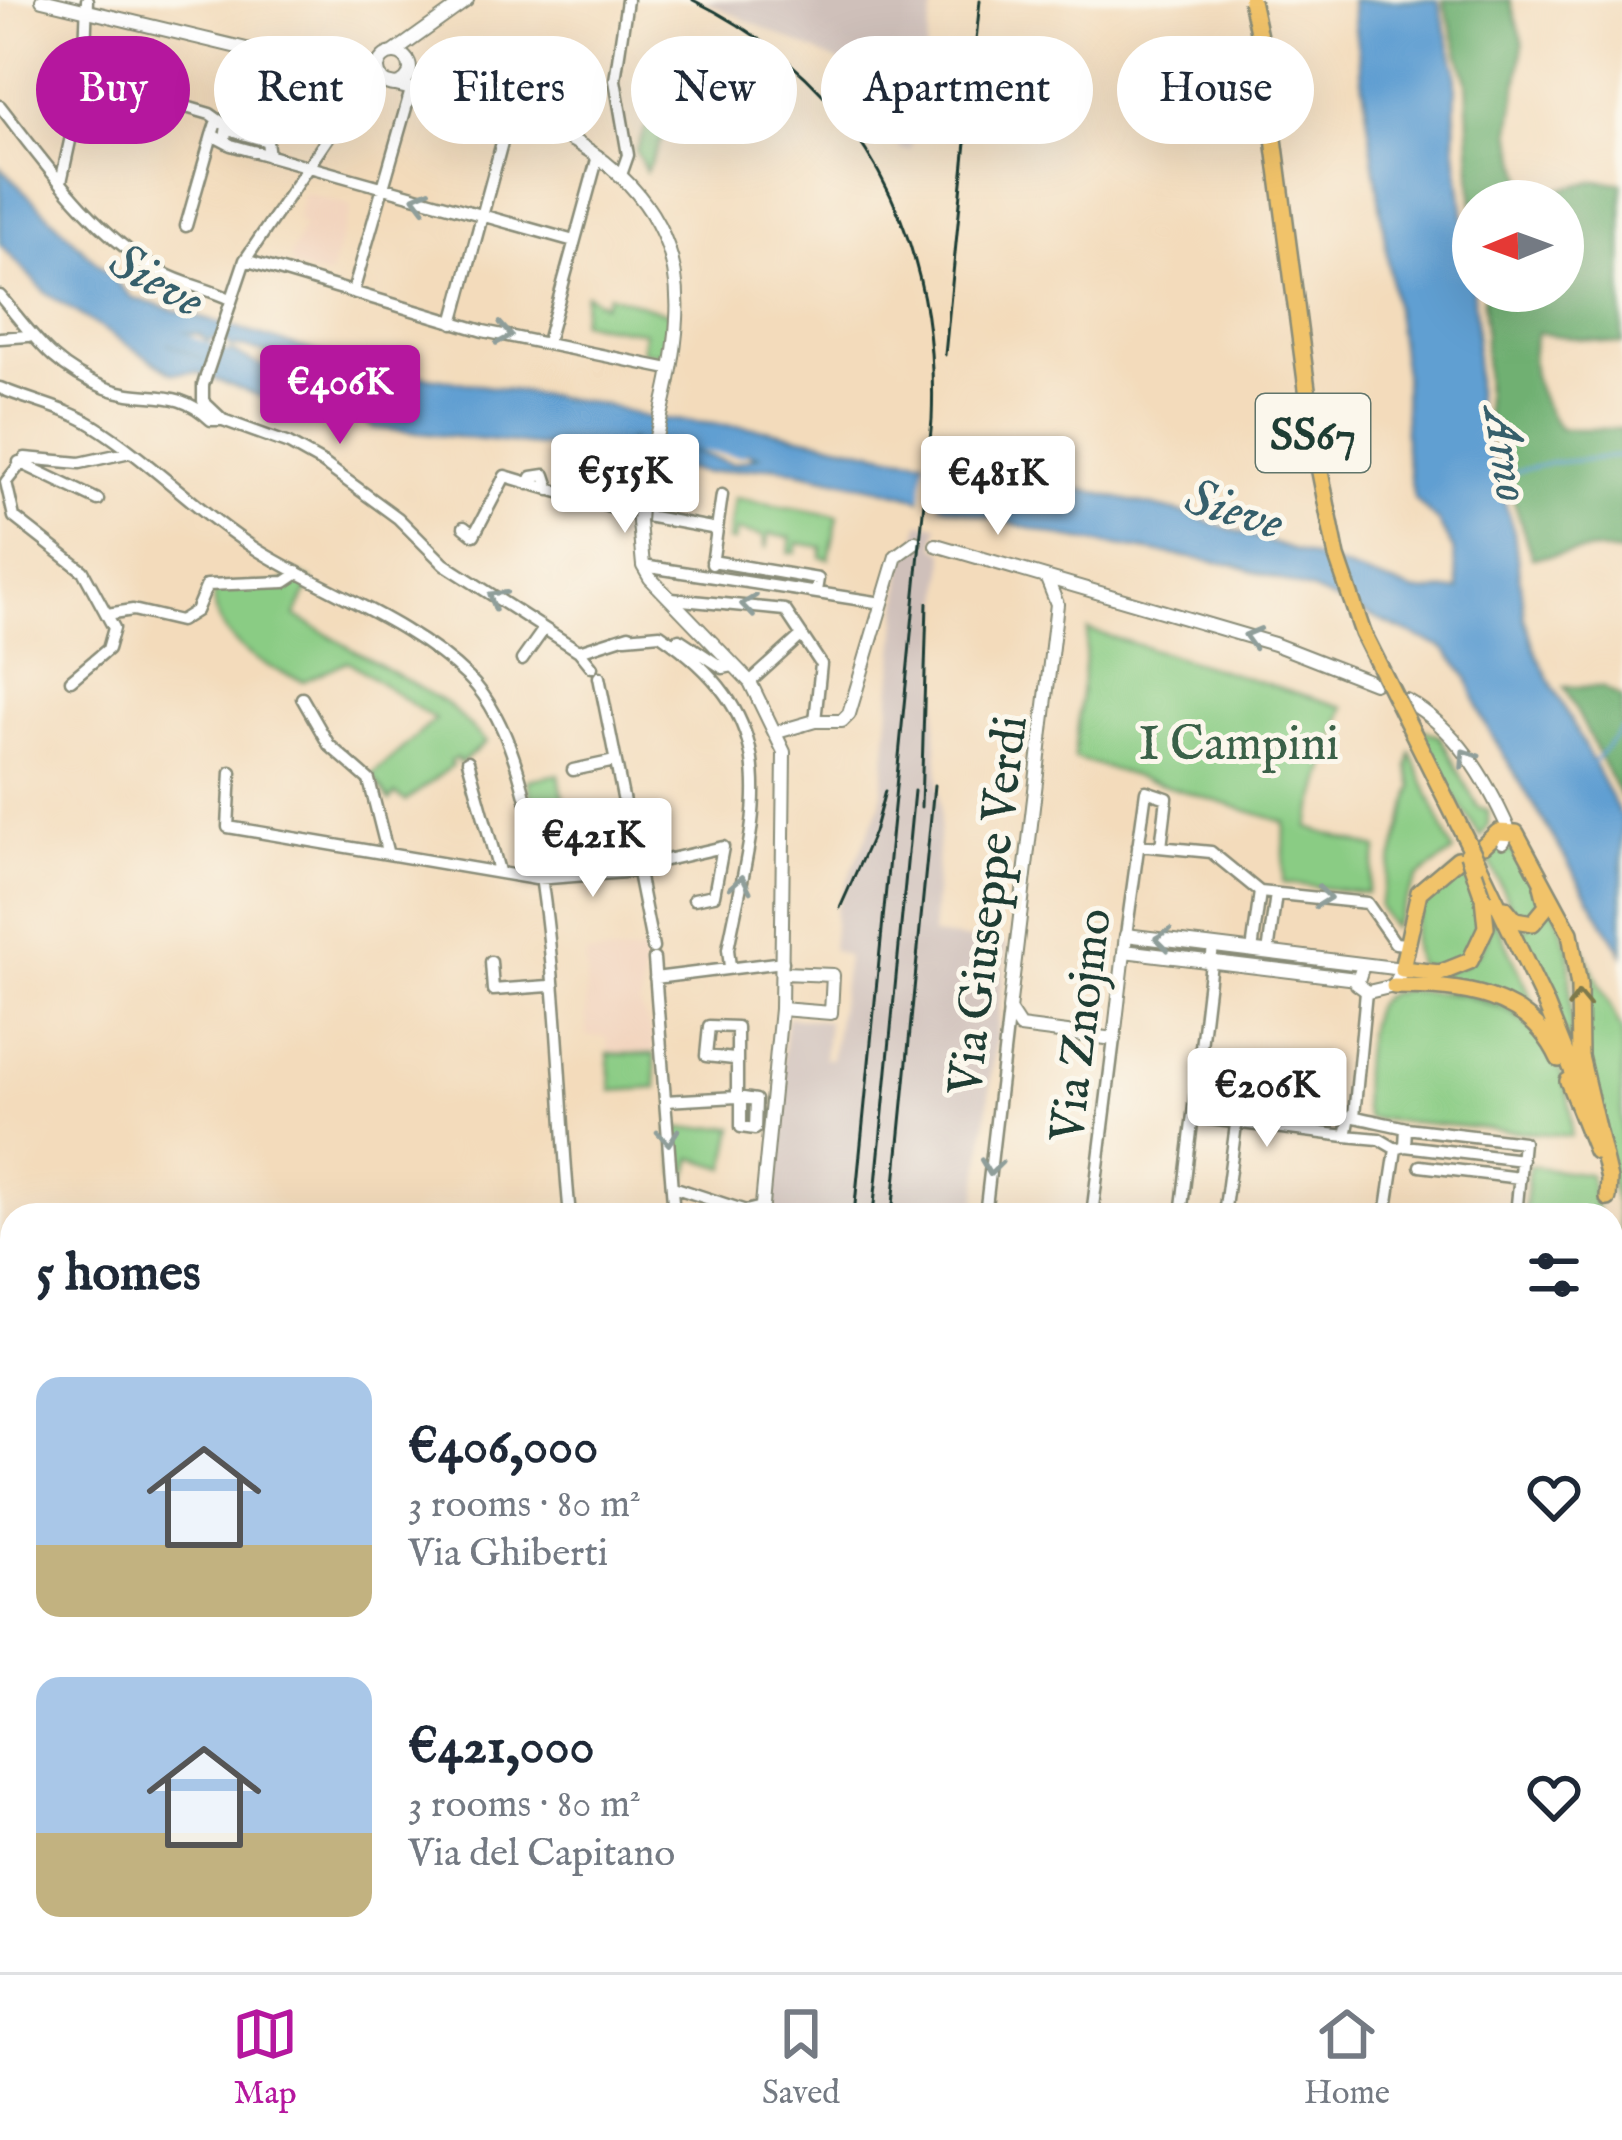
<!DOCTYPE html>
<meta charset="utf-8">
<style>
:root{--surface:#fff;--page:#f2f2f3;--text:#1f2937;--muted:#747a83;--line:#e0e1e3;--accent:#b5179e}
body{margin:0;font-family:"IM FELL English",serif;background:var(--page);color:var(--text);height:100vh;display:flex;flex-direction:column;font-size:45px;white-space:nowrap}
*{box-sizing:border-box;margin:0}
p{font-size:39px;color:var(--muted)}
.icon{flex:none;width:66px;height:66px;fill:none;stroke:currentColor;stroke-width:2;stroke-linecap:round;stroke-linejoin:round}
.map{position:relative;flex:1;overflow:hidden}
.sheet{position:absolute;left:0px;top:1203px;width:1623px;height:771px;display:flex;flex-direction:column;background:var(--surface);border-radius:36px 36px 0 0;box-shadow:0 12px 48px #0002}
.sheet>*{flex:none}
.hud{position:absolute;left:36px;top:36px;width:1551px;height:108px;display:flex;gap:24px}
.needle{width:78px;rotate:269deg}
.tools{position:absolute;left:1452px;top:180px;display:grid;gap:24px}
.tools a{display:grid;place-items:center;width:132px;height:132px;border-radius:50%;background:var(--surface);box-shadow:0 12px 48px #0002;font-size:60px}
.price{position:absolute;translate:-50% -102px;padding:0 27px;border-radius:12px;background:#fff;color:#222;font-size:39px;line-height:78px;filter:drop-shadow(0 3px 6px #0008)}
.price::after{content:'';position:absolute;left:50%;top:72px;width:36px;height:27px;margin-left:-18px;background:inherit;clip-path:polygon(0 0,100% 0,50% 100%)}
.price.current{background:var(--accent);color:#fff}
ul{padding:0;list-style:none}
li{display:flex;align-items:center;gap:36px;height:300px;padding:0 36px}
li span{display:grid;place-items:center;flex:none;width:336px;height:240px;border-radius:24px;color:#555}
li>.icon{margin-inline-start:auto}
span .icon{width:144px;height:144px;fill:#fffc;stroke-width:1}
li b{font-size:51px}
h2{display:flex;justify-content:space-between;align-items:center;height:144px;padding:0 36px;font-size:51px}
.tag{padding:0 42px;border-radius:54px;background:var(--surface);box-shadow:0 12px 48px #0002;font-size:42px;line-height:108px}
.tag.current{background:var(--accent);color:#fff}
.tab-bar{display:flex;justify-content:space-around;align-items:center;height:168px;border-top:3px solid var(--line);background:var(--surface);font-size:33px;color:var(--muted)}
.tab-bar a{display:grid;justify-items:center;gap:6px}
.tab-bar .current{color:var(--accent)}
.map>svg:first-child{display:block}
.built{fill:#f2d4be}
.industrial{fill:#cfc0ba}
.green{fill:#8acc84;stroke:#54845c;stroke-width:3}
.forest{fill:#6fb072;stroke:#477653;stroke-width:3}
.water{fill:#609fd2;stroke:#406e83;stroke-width:3;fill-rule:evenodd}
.pier{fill:#f3dbbb}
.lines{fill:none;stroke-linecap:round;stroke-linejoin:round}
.stream{stroke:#609fd2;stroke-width:3}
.river{stroke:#609fd2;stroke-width:16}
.minor-tunnel{stroke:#c9bba0;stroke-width:10;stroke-dasharray:10 5;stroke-linecap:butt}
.minor-casing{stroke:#898c78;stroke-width:15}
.tertiary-casing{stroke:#898c78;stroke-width:16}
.primary-casing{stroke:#898c78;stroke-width:20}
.minor{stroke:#fff;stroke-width:10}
.tertiary{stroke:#fff;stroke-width:12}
.primary{stroke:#f1c36a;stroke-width:15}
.rail{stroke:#1f3d34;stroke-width:3}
.tertiary-bridge-casing{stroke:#898c78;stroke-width:16;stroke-linecap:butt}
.primary-bridge-casing{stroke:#898c78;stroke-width:20;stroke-linecap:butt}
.tertiary-bridge{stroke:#fff;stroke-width:12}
.primary-bridge{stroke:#f1c36a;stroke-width:15}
.oneway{stroke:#8f9e9a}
.oneway2{stroke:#7d794c}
.labels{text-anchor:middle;stroke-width:10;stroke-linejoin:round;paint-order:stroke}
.shield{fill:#fbf7ec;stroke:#61756b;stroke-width:3}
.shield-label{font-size:45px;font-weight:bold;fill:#1f3d34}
.park-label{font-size:48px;fill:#3a6148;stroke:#fbf7ec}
.street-label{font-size:48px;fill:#1f3d34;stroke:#fbf7ec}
.water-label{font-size:51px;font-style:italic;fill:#365f6b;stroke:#fbf7ec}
</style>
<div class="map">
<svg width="1622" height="1972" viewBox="0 0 1622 1972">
<rect width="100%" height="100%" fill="#fbf7ec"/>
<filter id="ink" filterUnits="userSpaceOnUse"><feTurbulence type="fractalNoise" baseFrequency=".00833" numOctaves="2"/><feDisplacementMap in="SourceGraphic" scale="24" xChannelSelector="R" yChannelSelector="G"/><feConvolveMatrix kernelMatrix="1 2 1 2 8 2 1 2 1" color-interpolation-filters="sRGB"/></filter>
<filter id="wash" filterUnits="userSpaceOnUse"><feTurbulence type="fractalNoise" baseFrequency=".004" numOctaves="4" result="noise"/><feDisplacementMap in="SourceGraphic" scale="48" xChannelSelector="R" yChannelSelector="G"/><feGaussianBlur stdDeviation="2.7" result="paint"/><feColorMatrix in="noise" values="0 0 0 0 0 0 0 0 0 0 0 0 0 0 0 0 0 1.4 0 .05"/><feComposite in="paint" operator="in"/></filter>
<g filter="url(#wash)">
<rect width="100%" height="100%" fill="#f3dbbb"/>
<path class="built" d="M 304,193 L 351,206 L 329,277 L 294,268 L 290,257 L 304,224 L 296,221 Z
M 559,774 L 567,821 L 599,818 L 615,864 L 577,872 L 569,845 L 560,846 L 555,826 L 537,830 L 528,780 Z
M 646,953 L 640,1007 L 652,1034 L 657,1088 L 612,1091 L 607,1037 L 586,1036 L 586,954 Z"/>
<path class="industrial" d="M 702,0 L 934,0 L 911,150 L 901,150 L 858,71 Z
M 919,523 L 938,525 L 935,546 L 945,552 L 936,731 L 941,812 L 932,935 L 1007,944 L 975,1215 L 768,1215 L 787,1017 L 828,1021 L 824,1058 L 832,1059 L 847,957 L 832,949 L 836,907 L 881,803 L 904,553 L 915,546 Z
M 590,1962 L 948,1962 L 947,1972 L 584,1972 Z"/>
<path class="green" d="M 660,109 L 671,120 L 646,171 L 636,151 L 651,116 Z
M 586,294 L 604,305 L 608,294 L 671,314 L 665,355 L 642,351 L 644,332 L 580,322 Z
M 734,498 L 838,516 L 829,559 L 821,557 L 822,547 L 798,543 L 796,553 L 789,552 L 791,538 L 769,534 L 766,549 L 763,536 L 736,531 L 734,542 L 728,541 Z
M 296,573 L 312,580 L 295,616 L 447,704 L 486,742 L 460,764 L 457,758 L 450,761 L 452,766 L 406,801 L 395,794 L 390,801 L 372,775 L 435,720 L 348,661 L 304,681 C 261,667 209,638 214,587 L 280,584 Z
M 1088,630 L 1344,707 L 1308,828 L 1378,849 L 1367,893 L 1283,883 L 1285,822 L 1074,758 Z
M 1418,727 L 1440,737 L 1478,807 L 1488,810 L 1488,826 L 1481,837 L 1441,776 Z
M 1411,753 L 1453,852 L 1417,878 L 1392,928 L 1379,906 L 1413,787 L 1408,767 Z
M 559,774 L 567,822 L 537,830 L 528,780 Z
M 1497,847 L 1514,852 L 1541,897 L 1534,915 L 1514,913 L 1485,853 Z
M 1462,864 L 1482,917 L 1474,950 L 1447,969 L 1418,965 C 1400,923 1433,888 1462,864 Z
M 1557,894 L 1622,1031 L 1622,1243 C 1615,1186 1600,1134 1589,1078 C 1577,1017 1582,951 1557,894 Z
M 1553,903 L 1569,951 L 1572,1050 L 1516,929 L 1526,929 Z
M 1493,914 L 1543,1023 L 1427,983 L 1428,978 C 1473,961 1483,962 1493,914 Z
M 1403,990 C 1430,993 1463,992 1488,1002 C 1545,1023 1574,1077 1571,1136 L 1367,1118 C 1357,1103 1365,1018 1377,1003 C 1384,994 1394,991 1403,990 Z
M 608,1054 L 654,1054 L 657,1088 L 612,1091 Z
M 734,1127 L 726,1168 L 693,1158 L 687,1178 L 677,1175 L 671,1129 Z
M 1529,1166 L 1589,1174 L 1598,1215 L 1524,1215 Z
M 1611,1526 L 1622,1528 L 1622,1652 L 1611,1650 Z
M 1074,1962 L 1218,1962 L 1216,1972 L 1073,1972 Z"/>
<path class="forest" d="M 1443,0 L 1510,0 L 1523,44 L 1511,131 L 1529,197 L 1594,181 L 1622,183 L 1622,344 L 1537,333 C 1524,370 1540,399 1559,429 L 1622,429 L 1622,553 L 1594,550 L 1532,558 L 1486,414 L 1484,291 L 1563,291 L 1563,201 L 1473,201 L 1473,214 L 1467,81 Z
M 1564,687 L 1602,687 L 1622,698 L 1622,800 Z"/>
<path class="water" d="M 1351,0 L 1438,0 L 1456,70 L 1455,143 L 1476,319 L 1476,411 L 1514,532 L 1524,618 L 1537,656 L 1622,818 L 1622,953 L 1482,718 L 1468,678 L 1445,649 L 1313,591 L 1235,565 L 1063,537 L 883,489 L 774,466 L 708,473 L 547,447 L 374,428 L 358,418 L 285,406 L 197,372 L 172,373 L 46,293 L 0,244 L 0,167 L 132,298 L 372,368 L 611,406 L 643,417 L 765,429 L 897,456 L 984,467 L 1183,513 L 1416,592 L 1459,590 L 1453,549 L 1438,522 L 1414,498 L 1405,450 L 1404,374 ZM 164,331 L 199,334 L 209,341 L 222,336 L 231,347 C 258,344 324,377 355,388 L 358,394 L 315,394 L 231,351 L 214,356 L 206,342 L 202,358 L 168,343 ZM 644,437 L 647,441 L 689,437 L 759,456 L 733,464 L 688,450 L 667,457 L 646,453 L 629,440 Z"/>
<path class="pier" d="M 926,454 L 945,456 L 939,509 L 921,504 Z"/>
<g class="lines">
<path class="stream" d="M 1494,477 L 1551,463 L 1622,456
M 1592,764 L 1622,729
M 0,1911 L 12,1909"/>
<path class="river" d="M 146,324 L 221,358
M 256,372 L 377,396
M 640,437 L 740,448"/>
</g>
</g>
<g filter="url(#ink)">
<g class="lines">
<path class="minor-tunnel" d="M 642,865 L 666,860"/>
<defs>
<path id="minor" d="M 84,77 L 210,114 L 227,126 L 225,139
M 367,80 L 245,260 L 203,385 L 203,401 L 223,420 L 289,444 L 323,463 L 398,518 L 444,564 L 579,651 L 592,667
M 96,81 L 131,117 L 140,114 L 145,95
M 0,106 C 46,165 94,234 161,272 C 182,284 207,288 230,299
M 216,123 L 212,135 L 231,145 L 574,241
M 228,130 L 267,141 L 269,156
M 622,172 L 628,155 L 615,80 L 627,0
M 61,182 L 84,77 L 87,0
M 186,226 L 212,135
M 245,260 L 483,331 L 669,369
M 353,292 L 411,90
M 0,296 C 34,336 53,368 106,388 C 148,404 174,385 211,420 L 223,420
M 453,323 L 510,113
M 0,338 L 28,336
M 547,342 L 598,156
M 0,388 C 30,401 66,408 93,425 C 152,462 200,514 259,551 C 326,592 412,622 469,678 C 560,767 555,1084 570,1215
M 19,462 L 98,500
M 529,484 L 532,477 L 545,475 L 550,490
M 464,527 L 474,535 L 505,476 L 630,513 L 717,529
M 712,561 L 818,579 L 816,591
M 712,564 L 722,495
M 643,566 L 882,603
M 672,599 L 785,610 L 821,664 L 815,721
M 107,614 L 133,610 L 180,621 L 196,611 L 207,585 L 285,582 L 297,574
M 626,637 L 660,634 C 793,724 754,814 728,949 L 730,967
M 679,639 L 723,668 L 733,666
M 579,651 L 629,635
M 522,660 L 544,629
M 599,677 L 653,948
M 71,680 L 108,649 L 114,628 L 83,571 L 14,517 L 6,482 L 25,458 L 80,463 L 130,452
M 750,682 L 802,635
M 302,698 L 329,745 L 369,780 L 387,851
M 468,761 L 499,871
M 573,770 L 615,761
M 231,772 L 228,827 L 536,879 L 638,871
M 1138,845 L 1211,852 L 1260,892 L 1367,903 L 1395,943 L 1405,944
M 666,860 L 723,847 L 714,895 L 694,899
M 1126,935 L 1146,791 L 1167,798 L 1161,847
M 1252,951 L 1260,892
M 1268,953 L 1276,894
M 654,959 L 674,1215
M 491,962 L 493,990 L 549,986
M 655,978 L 783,962
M 737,1097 L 756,1100 L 755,1129 L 741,1127 L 741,1102
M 665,1101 L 737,1097 L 737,1027 L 709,1026 L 706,1056 L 734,1059
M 1194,1103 L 1347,1119
M 1350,1116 C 1356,1117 1402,1127 1406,1128 L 1405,1146 L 1396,1149 L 1379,1139 L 1346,1136 Z
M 1354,1116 L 1366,992
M 1193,1117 L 1346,1136
M 1406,1128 L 1523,1142 L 1516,1215
M 1405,1146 L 1522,1160
M 1420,1166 L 1520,1178
M 673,1187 L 746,1211 L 762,1207
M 985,1215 L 1009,1010
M 1092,1215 L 1114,1039
M 1181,1215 L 1213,946
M 1224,1215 L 1237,1117
M 1386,1215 L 1396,1149
M 0,1951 L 12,1926
M 451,1962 L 459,1970 L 481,1971
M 92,1972 L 96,1962
M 129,1972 L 133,1962
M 188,1972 L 194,1962
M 230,1972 L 239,1962
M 312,1972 L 328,1962
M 364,1972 L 368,1962
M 417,1972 L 434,1962
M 1057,1972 L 1059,1962
M 1301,1972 L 1302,1962"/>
<path id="tertiary" d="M 42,0 L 504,111 C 600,141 684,207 677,319 C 674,382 651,446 640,508
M378 69a16 16 0 1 1 32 0a16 16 0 1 1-32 0Z
M 393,53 L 467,0
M 639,522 L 643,566 L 650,578 L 750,682 L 784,752 L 781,1009 L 761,1215
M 936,545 L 1274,644 L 1374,683
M 1047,579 L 1057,604 L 1009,1010 L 1020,1027 L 1114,1039 L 1126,935 L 1402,969 L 1394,986 L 1368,992 L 1357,984 L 1362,968
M 1406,700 C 1456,728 1486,778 1509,830 L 1503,842
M 777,732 L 815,721 L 842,721 L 849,714 L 896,556 L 915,542
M 1124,951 L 1356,979
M 781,1009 L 831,1013 L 833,975 L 783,973
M 673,1972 L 675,1962"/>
<path id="primary" d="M 1484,845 L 1498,832 L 1516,833 L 1570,933 L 1579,986 L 1580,1056 L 1609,1179 L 1608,1198
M 1458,859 L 1419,892 L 1402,969 L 1440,973 L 1470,961 L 1486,927 L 1483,897
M 1478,863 L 1545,1002 L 1580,1090
M 1505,908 L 1515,920 L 1533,923 L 1547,906 L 1542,886
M 1394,986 C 1461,986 1528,992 1559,1059
M 1568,1081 L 1596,1151
M 1611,1232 L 1620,1365 L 1611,1443
M 1409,1972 L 1413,1962"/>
</defs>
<use href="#minor" class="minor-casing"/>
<use href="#tertiary" class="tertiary-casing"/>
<use href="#primary" class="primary-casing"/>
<use href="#minor" class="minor"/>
<use href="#tertiary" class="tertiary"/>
<use href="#primary" class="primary"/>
<path class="rail" d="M 693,0 C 861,82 940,237 932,420 L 854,1215
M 945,355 L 980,0
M 921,807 L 927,603
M 840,908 L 874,832 L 885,791
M 873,1215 L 914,791
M 892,1215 L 934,785
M 767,1972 L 768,1962"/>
<defs>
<path id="tertiary-bridge" d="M 639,522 L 640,508"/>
<path id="primary-bridge" d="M 1251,0 L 1263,55 L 1314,442 L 1337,557 L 1363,633 L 1478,863
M 1468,854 L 1483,897"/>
</defs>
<use href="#tertiary-bridge" class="tertiary-bridge-casing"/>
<use href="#primary-bridge" class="primary-bridge-casing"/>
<use href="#tertiary-bridge" class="tertiary-bridge"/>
<use href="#primary-bridge" class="primary-bridge"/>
</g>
<defs><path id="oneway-chevron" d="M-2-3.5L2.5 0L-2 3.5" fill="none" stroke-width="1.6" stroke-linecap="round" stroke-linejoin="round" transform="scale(3)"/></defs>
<g class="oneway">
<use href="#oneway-chevron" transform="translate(421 199) rotate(-165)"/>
<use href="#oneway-chevron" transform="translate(504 334) rotate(10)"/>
<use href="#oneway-chevron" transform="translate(496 598) rotate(-147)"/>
<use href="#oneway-chevron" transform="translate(749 605) rotate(-172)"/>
<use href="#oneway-chevron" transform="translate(1252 637) rotate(-164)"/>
<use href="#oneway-chevron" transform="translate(1467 757) rotate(-124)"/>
<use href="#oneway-chevron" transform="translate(741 884) rotate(-79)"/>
<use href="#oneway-chevron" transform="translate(1323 897) rotate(6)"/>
<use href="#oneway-chevron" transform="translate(1163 939) rotate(-173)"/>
<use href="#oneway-chevron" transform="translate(668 1137) rotate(85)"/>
<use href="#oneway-chevron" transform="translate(991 1167) rotate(97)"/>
</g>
<use class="oneway2" href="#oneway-chevron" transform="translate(1579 1000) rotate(-92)"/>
</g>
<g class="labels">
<rect class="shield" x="1256" y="394" width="114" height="78" rx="9"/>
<g class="shield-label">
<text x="1313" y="449">SS67</text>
</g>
<g class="park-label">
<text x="1239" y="759">I Campini</text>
</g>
<g class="street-label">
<text transform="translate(986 905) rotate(-83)" y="17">Via Giuseppe Verdi</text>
<text transform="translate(1079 1025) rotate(-83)" y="17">Via Znojmo</text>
</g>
<g class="water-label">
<text transform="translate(158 279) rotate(29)" y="18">Sieve</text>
<text transform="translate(1509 454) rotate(82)" y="18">Arno</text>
<text transform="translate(1235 508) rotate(17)" y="18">Sieve</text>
</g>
</g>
</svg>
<div class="tools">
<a><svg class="needle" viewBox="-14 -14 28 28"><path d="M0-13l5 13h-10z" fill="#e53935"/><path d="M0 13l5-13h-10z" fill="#747a83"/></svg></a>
</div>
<b class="price current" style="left:340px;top:447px">€406K</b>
<b class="price" style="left:625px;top:536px">€515K</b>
<b class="price" style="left:998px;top:538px">€481K</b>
<b class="price" style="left:593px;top:900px">€421K</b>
<b class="price" style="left:1267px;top:1150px">€206K</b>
<div class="hud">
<a class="tag current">Buy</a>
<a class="tag">Rent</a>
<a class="tag">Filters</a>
<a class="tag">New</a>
<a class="tag">Apartment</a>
<a class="tag">House</a>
</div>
<section class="sheet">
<h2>5 homes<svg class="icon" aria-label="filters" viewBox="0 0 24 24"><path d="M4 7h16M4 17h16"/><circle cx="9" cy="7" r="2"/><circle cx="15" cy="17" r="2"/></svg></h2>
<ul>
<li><span style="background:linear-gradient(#a9c7e8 70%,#c2b280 0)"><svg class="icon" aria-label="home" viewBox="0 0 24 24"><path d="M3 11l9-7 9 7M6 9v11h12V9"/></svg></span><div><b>€406,000</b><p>3 rooms · 80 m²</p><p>Via Ghiberti</p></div><svg class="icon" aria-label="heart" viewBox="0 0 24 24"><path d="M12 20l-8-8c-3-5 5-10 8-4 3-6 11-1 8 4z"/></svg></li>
<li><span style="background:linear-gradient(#a9c7e8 65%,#c2b280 0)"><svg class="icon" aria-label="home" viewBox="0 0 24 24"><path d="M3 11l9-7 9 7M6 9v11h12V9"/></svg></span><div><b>€421,000</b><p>3 rooms · 80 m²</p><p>Via del Capitano</p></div><svg class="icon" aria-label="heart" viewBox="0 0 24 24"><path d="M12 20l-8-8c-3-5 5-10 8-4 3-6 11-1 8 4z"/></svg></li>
</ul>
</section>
</div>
<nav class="tab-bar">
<a class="current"><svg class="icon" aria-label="map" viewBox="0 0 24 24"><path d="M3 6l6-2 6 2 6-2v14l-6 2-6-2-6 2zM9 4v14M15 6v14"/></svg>Map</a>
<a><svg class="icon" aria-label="saved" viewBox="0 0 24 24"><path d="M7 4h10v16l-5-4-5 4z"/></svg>Saved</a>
<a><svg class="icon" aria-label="home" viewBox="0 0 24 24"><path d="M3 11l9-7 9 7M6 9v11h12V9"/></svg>Home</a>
</nav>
